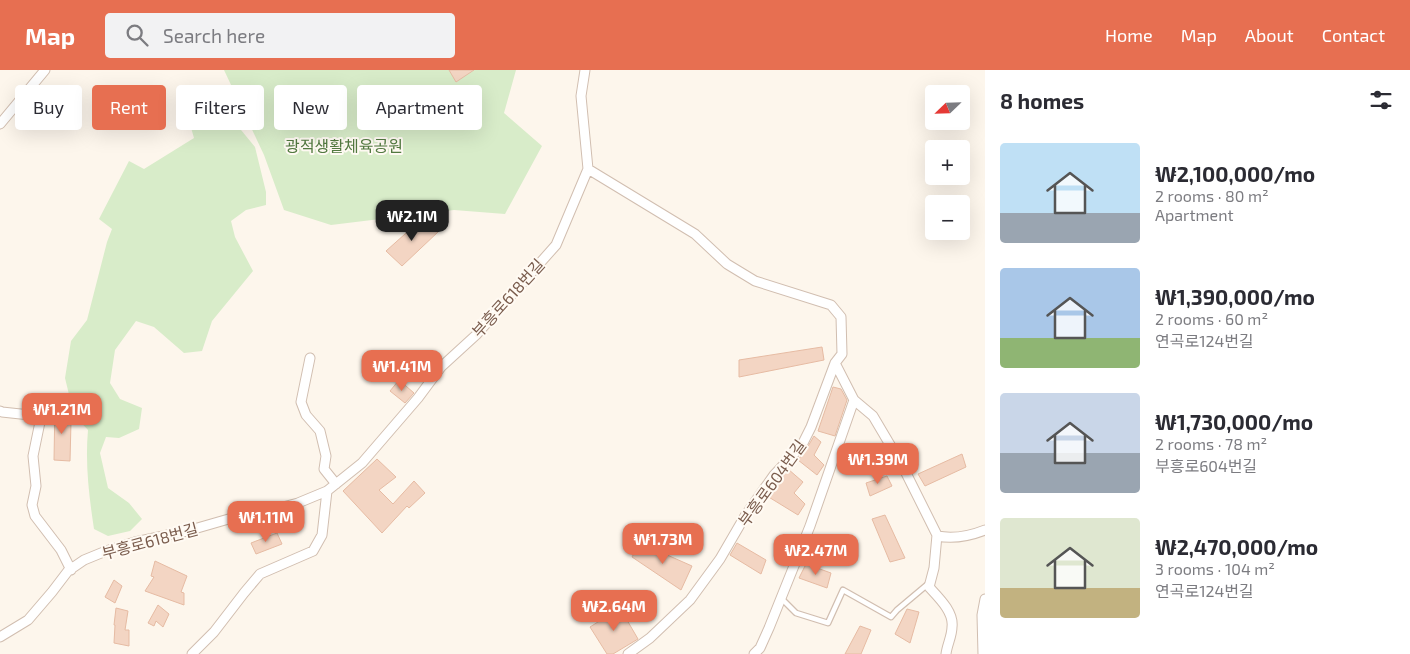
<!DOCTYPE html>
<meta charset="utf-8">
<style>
:root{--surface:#fff;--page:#f2f2f3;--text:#2b2b33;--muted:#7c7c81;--accent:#e76f51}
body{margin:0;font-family:"Exo 2","Noto Sans KR",sans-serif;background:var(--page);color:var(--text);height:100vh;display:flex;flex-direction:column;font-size:19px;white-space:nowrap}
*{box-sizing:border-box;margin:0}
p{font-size:16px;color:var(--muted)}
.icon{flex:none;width:28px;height:28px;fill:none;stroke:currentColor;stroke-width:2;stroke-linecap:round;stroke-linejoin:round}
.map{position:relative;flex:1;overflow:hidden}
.sheet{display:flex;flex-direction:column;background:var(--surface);width:425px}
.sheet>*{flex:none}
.banner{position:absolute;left:15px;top:15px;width:475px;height:45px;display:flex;gap:10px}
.needle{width:32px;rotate:247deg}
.tools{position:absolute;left:925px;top:15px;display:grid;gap:10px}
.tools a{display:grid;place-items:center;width:45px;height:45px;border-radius:5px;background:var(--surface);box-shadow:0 5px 20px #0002;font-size:25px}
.price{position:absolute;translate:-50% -42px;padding:0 11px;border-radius:10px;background:var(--accent);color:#fff;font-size:16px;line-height:32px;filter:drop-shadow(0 1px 2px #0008)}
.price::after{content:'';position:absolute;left:50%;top:30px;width:15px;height:11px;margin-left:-8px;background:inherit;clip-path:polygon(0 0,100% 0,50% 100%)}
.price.current{background:#222;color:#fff}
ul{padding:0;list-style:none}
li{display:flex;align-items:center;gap:15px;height:125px;padding:0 15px}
li span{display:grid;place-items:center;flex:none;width:140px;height:100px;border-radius:5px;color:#555}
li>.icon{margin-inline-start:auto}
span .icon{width:60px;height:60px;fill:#fffc;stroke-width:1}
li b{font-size:21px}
h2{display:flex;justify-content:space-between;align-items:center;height:60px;padding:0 15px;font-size:21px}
.pill{padding:0 18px;border-radius:5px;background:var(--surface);box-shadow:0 5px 20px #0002;font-size:18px;line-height:45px}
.pill.current{background:var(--accent);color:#fff}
header{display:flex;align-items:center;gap:30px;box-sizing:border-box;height:70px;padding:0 25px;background:var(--accent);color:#fff}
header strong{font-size:24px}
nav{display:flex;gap:28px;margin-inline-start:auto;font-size:18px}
.search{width:350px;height:45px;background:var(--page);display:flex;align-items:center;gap:12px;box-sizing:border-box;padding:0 18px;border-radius:5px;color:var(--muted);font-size:19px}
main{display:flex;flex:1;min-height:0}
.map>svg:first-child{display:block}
.green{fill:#d8ecc9}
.building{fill:#f3d5c3;stroke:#e6bba3}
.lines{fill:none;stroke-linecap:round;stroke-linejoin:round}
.service-casing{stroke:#d1beb0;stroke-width:7}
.minor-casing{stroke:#d1beb0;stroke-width:11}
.service{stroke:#fff;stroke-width:4.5}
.minor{stroke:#fff;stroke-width:9}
.labels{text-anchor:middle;stroke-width:4;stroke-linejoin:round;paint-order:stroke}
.park-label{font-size:16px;fill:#537a41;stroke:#fffaf3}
.street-label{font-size:16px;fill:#7a5c4d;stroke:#fffaf3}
</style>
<header>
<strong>Map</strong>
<div class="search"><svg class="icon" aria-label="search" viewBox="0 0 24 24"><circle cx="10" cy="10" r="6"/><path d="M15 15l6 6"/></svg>Search here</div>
<nav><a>Home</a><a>Map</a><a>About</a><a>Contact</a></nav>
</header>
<main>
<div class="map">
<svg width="985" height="584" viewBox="0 0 985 584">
<rect width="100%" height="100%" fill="#fdf6ec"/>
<path class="green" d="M 224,0 L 516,0 L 504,43 L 542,76 L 505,144 L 454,140 L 331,155 L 284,140 L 264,85 Z
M 214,27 L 255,77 L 266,122 L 266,135 L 246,140 L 231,151 L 235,167 L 253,201 L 212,251 L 202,281 L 184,283 L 154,257 L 136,251 L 115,280 L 110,313 L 120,329 L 142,338 L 139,359 L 119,368 L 106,367 L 100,383 L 108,418 L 129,433 L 142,449 L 130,461 L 108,466 L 94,459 C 89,426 85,394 88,360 L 74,345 L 65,308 L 71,271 L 87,250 L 107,172 L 112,159 L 99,149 L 129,91 L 144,99 L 194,68 L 183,30 Z"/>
<path class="building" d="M 449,0 L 474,0 L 456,12 Z
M 424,147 L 438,162 L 402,196 L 386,181 Z
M 822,277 L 824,290 L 739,307 L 739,290 Z
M 399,310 L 414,323 L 405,333 L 390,321 Z
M 833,317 L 841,319 L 847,330 L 835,366 L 818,361 Z
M 55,333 L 63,335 L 65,352 L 71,352 L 70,391 L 54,390 Z
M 814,366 L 821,372 L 814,385 L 824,395 L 817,405 L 798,390 L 807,378 Z
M 962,384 L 966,397 L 925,416 L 918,404 Z
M 377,389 L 396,407 L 379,420 L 393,434 L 414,411 L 425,423 L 409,438 L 407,436 L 382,463 L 343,421 Z
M 788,399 L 803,412 L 794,423 L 805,434 L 798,445 L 767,426 Z
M 887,406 L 892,416 L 870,426 L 866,413 Z
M 885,445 L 905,488 L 890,492 L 872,449 Z
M 277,463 L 282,474 L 256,484 L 251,473 Z
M 640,473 L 692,496 L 681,520 L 632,487 Z
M 737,473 L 766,490 L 761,504 L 730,485 Z
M 155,491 L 187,506 L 181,522 L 184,523 L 184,535 L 145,521 L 154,507 L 151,506 Z
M 806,494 L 831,503 L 827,518 L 799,508 Z
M 114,510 L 122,516 L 115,533 L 105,527 Z
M 158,535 L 169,544 L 163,557 L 156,551 L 154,556 L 148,553 Z
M 116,538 L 128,541 L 125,560 L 129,560 L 129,576 L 114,573 L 115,555 L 114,555 Z
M 620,538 L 638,569 L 613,584 L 607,584 L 590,557 Z
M 907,539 L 919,542 L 910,573 L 895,564 Z
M 860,556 L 871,560 L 861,584 L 845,584 Z"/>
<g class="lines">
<defs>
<path id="service" d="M 781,528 L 796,543 L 828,553 L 843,520 L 891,547 L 897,540 L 928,514"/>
<path id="minor" d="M 0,54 L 45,0
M 588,99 L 695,164 L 727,194 L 755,211 L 831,235 L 841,247 L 842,284 L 835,293 L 811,357 L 802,375 L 774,405 L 745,446 L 720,489 L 690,530 L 650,568 L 628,584
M 310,288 L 301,332 L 306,345 L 320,361 L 326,386 L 324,399 L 336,414
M 835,293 L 854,330 L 873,346 L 902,395 L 937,465 L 934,498 L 929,517 C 939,528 954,542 952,557 C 952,566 947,575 946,584
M 0,341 L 2,342 L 39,346 L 40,352 L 33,386 L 36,416 L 32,435 L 35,446 L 61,480 L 71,500
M 937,466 C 953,469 970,466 985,460
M 0,567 L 28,550 L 52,522 L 68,501 L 84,490 L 106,481 L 135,472 L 187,461 L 239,446 L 283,437 L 298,433 L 327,421 L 362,393 L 418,328 L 441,297 L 476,265 L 556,175 L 588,99 L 581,26 L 585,0
M 192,584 L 214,562 L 244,523 L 260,504 L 313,481 L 322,465 L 327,421
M 754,584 L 760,578 L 769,558 L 810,456 L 854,330
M 983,584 L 982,545 L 985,529"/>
</defs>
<use href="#service" class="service-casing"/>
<use href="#minor" class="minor-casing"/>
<use href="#service" class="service"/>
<use href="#minor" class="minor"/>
</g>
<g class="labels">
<g class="park-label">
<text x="344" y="82">광적생활체육공원</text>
</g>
<g class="street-label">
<text transform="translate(508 228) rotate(-48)" y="6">부흥로618번길</text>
<text transform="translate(772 413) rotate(-54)" y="6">부흥로604번길</text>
<text transform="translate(150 471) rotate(-15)" y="6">부흥로618번길</text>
</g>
</g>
</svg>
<div class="tools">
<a><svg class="needle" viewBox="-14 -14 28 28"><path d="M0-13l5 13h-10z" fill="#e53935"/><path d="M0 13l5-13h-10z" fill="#7c7c81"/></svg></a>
<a>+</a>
<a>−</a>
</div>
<b class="price current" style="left:412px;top:172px">₩2.1M</b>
<b class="price" style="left:402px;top:322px">₩1.41M</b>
<b class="price" style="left:62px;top:365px">₩1.21M</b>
<b class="price" style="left:878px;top:415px">₩1.39M</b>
<b class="price" style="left:266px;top:473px">₩1.11M</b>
<b class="price" style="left:663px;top:495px">₩1.73M</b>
<b class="price" style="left:816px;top:506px">₩2.47M</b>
<b class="price" style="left:614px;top:562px">₩2.64M</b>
<div class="banner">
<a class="pill">Buy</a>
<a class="pill current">Rent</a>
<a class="pill">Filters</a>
<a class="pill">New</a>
<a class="pill">Apartment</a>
</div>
</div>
<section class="sheet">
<h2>8 homes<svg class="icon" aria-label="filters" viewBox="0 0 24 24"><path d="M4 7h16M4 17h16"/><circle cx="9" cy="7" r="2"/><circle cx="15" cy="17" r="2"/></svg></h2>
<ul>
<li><span style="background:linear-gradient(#bfe0f5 70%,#9aa5b1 0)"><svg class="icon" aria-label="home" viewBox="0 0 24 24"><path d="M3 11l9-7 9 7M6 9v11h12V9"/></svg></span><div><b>₩2,100,000/mo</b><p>2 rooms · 80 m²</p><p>Apartment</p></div></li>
<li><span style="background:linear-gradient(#a9c7e8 70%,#8fb573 0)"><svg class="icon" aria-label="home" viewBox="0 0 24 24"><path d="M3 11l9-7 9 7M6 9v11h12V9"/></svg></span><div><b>₩1,390,000/mo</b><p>2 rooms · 60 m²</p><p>연곡로124번길</p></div></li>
<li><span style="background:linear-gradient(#c9d6e8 60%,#9aa5b1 0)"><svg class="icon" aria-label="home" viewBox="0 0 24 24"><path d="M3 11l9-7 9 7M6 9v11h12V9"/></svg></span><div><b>₩1,730,000/mo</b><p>2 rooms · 78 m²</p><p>부흥로604번길</p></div></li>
<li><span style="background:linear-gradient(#dfe7d0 70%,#c2b280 0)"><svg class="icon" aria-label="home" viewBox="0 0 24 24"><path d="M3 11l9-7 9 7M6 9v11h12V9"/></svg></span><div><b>₩2,470,000/mo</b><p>3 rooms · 104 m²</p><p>연곡로124번길</p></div></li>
</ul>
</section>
</main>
